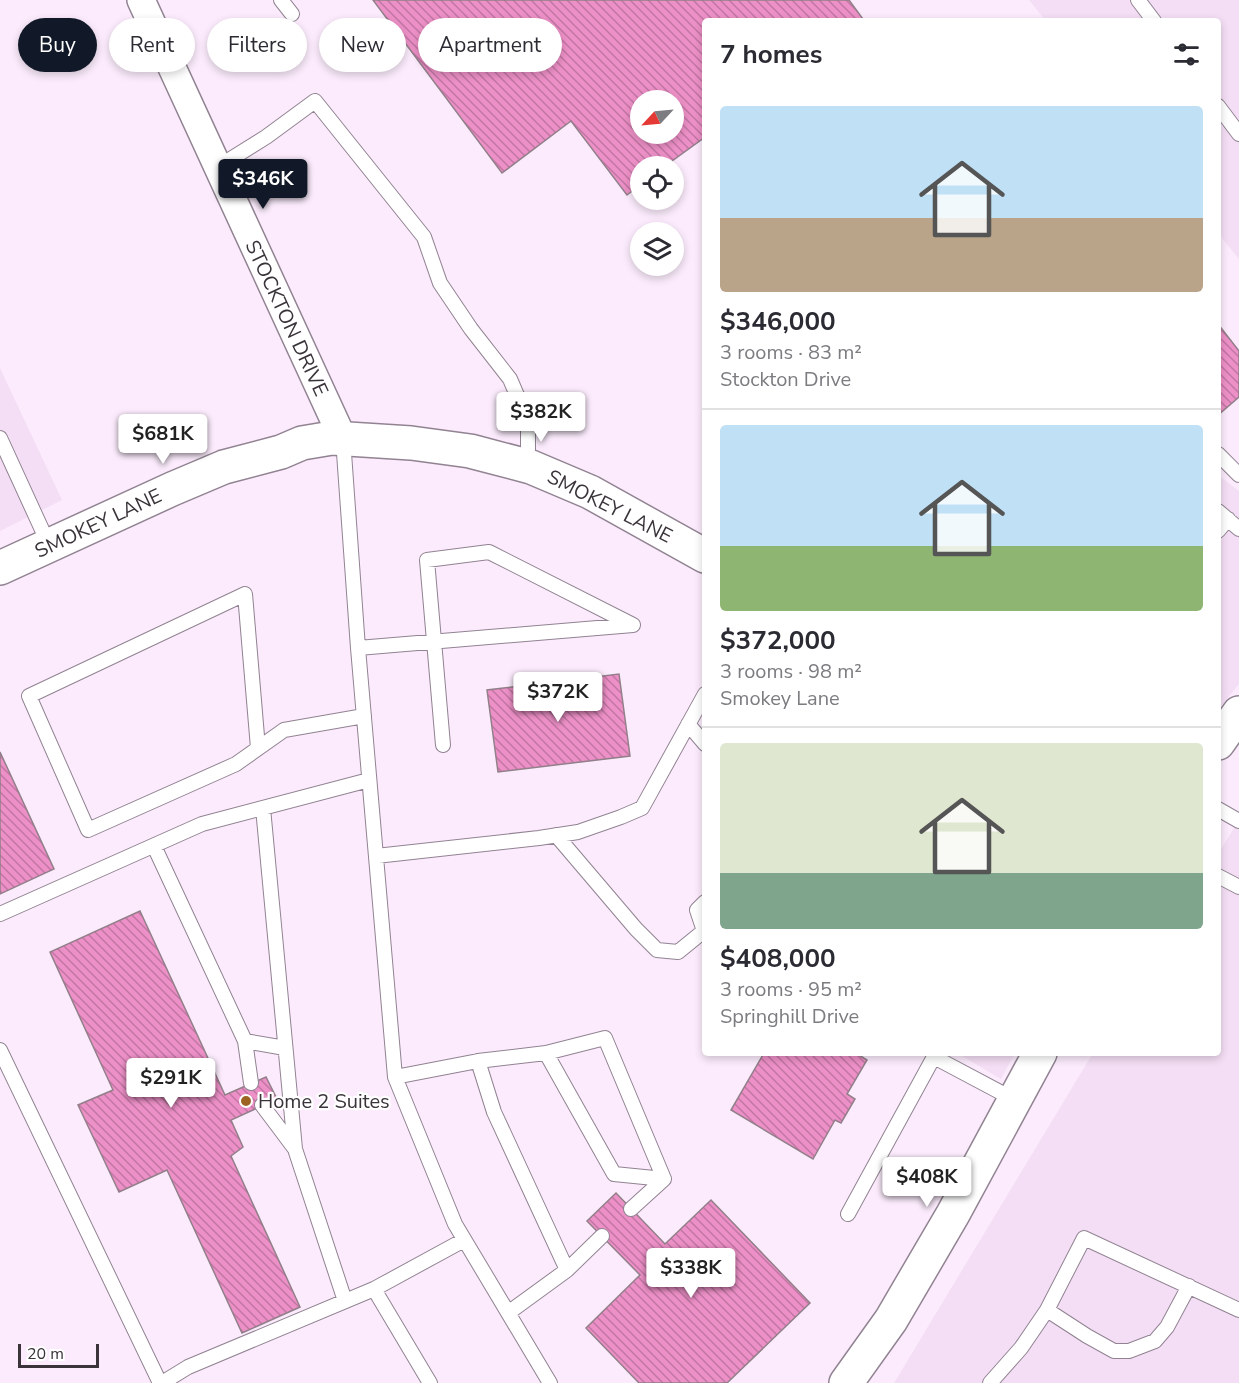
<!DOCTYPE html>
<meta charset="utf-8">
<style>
:root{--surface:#fff;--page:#f7f7f7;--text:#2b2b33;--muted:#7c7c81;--line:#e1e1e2;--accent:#111827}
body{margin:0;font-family:"Nunito Sans",sans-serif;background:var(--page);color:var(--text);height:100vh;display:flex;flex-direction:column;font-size:22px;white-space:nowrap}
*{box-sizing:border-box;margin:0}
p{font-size:20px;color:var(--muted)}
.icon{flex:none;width:33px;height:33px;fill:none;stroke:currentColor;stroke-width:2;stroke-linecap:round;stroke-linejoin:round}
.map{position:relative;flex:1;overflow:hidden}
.panel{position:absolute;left:702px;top:18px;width:519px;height:1038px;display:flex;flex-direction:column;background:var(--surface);border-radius:6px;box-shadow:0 3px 9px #0003}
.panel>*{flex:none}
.banner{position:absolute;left:18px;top:18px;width:570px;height:54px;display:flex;gap:12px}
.needle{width:39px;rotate:244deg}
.controls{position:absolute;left:630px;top:90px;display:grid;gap:12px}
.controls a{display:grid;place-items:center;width:54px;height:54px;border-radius:50%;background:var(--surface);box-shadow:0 3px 9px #0003;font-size:30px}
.scale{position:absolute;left:18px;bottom:15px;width:81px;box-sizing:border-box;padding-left:6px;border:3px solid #3a343a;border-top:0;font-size:16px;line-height:21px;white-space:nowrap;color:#3a343a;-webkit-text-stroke:4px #fff;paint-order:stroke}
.price{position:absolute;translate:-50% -51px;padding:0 14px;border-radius:6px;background:#fff;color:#222;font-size:20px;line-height:39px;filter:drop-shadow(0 2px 3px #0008)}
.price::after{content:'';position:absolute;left:50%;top:36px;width:18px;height:14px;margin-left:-9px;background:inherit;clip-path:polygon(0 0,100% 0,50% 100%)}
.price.active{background:var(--accent);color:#fff}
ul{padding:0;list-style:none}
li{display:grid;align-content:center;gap:12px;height:318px;padding:0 18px}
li+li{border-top:2px solid var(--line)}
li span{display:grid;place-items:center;height:186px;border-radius:6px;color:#555}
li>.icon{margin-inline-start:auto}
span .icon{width:108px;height:108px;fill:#fffc;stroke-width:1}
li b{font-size:26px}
h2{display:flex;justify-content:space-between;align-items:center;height:72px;padding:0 18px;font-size:26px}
.pill{padding:0 21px;border-radius:27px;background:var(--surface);box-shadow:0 3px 9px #0003;font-size:21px;line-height:54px}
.pill.active{background:var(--accent);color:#fff}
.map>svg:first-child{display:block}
.built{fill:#f4def5}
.building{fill:url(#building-back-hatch);stroke:#927f89;stroke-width:1.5;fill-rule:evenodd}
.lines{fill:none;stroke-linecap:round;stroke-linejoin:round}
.lane-casing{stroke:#918392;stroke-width:16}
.street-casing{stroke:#918392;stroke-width:30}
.secondary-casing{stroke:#918392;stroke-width:36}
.lane{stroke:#fff;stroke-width:14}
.street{stroke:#fff;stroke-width:27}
.secondary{stroke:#fff;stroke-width:33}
.poi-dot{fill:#9d6322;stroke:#fff;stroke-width:2}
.labels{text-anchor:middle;stroke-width:4.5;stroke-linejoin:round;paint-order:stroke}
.street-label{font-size:20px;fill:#3a343a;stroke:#fff}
.poi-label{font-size:20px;fill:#3a343a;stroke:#fff;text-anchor:start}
</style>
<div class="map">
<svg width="1239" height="1383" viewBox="0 0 1239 1383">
<defs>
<pattern id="building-back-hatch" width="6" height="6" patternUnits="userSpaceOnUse" patternTransform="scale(1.5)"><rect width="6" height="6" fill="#ed90c7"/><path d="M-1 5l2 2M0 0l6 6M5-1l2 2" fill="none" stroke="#c176a3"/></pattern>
</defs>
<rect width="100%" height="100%" fill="#fbebfc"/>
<path class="built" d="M 1029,0 L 1239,0 L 1239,259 L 1218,233 L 1218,21 L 1046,21 Z
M 0,368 L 62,500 L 0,531 Z
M 1218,475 L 1239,491 L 1239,684 L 1218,710 Z
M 1239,820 L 1239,1383 L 894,1383 L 1093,1053 L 1218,1053 L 1218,854 Z
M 957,1053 L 1015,1053 L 1001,1079 Z"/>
<path class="building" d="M 373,0 L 849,0 L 863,19 L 860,21 L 705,21 L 705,137 L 665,166 L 640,166 L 640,185 L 627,195 L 571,121 L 502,173 ZM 640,100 L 674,100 L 674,134 L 640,134 Z
M 1218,324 L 1239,351 L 1239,397 L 1218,415 Z
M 619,674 L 630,756 L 498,772 L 487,690 Z
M 0,752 L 54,869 L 0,894 Z
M 140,911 L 225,1095 L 266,1077 L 277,1099 L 231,1120 L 243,1147 L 231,1156 L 300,1307 L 242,1333 L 167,1170 L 119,1192 L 78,1105 L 113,1090 L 50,952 Z
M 764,1053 L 856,1053 L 867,1060 L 847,1094 L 855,1099 L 841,1123 L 835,1120 L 813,1159 L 731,1110 Z
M 616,1193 L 665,1244 L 711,1200 L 810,1303 L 727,1383 L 639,1383 L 586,1328 L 640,1275 L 587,1221 Z"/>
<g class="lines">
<defs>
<path id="lane" d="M 281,0 L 292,14
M 1138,0 L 1154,21
M 1218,106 L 1239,134
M 218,167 L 266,137 L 315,101 L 424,237 L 440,283 L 471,329 L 510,379 L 528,421 L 528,466
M 0,438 L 49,545
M 343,439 L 358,648 L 395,1077 L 455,1224 L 550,1383
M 1218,454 L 1239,475
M 1218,511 L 1239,529
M 1218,531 L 1228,519
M 358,648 L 633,625 L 489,552 L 427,560 L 443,745
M 688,724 L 705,744
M 258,748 L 245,594 L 29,696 L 88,830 L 236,764 L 284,730 L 364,716
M 263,808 L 295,1149 L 345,1301
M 1218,809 L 1239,821
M 556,835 L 636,929 L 657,950 L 678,952 L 705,930
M 154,846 L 245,1041 L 285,1048
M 376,856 L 539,838 L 578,832 L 621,817 L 642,808 L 705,694
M 1218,876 L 1239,887
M 0,914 L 202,824 L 369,780
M 704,931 L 697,910 L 705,902
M 245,1041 L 251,1083
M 0,1050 L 160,1383
M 934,1057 L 1015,1100
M 395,1077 L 478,1061
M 262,1105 L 295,1149
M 631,1209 L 664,1179
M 848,1214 L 936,1053
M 567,1270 L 602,1236
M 374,1289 L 430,1383
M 1047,1310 L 1087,1336 L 1114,1351 L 1129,1351 L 1155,1341 L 1167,1327 L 1189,1286
M 508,1313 L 567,1270 L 494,1112 L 478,1061 L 546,1053 L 614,1174 L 664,1179 L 605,1038 L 546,1053
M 162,1383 L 188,1367 L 374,1289 L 464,1240
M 990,1383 L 1021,1348 L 1047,1310 L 1084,1238 L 1239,1310"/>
<path id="street" d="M 141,0 L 343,439"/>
<path id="secondary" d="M 0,568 L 172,489 L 224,467 L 281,452 L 302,443 L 332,438 L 411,443 L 470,451 L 531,467 L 590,492 L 705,556
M 1218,743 L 1239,713
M 846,1383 L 891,1320 L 953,1214 L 1040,1053"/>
</defs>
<use href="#lane" class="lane-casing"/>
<use href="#street" class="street-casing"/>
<use href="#secondary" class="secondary-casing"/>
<use href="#lane" class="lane"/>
<use href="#street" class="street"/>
<use href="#secondary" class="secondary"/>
</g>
<circle class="poi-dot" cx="246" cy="1101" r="6"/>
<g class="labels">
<g class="street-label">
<text transform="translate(287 318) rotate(65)" y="7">STOCKTON DRIVE</text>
<text transform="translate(610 506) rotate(27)" y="7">SMOKEY LANE</text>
<text transform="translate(98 523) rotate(-25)" y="7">SMOKEY LANE</text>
</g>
<g class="poi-label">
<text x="258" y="1108">Home 2 Suites</text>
</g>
</g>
</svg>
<div class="controls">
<a><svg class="needle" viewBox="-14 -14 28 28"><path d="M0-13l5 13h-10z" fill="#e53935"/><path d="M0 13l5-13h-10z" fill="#7c7c81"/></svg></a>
<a><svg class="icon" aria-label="locate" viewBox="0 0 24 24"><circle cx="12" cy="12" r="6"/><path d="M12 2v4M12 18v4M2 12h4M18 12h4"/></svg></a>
<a><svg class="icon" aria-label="layers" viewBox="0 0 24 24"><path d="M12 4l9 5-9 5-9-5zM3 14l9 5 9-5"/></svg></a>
</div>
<div class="scale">20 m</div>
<b class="price active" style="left:263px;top:210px">$346K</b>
<b class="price" style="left:541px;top:443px">$382K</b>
<b class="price" style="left:163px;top:465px">$681K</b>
<b class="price" style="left:558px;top:723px">$372K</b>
<b class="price" style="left:171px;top:1109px">$291K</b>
<b class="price" style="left:927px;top:1208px">$408K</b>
<b class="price" style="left:691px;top:1299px">$338K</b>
<div class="banner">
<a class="pill active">Buy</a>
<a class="pill">Rent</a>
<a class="pill">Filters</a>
<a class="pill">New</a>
<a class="pill">Apartment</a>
</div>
<section class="panel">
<h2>7 homes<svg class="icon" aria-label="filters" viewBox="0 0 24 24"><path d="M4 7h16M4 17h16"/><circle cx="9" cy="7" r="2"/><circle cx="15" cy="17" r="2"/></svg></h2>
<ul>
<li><span style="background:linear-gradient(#bfe0f5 60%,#b9a48a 0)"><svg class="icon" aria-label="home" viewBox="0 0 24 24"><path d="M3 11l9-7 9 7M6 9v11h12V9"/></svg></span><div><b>$346,000</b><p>3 rooms · 83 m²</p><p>Stockton Drive</p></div></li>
<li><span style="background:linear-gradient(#bfe0f5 65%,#8fb573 0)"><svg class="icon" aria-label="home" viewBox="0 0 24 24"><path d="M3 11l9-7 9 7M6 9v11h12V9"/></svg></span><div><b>$372,000</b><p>3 rooms · 98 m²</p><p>Smokey Lane</p></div></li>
<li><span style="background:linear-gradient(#dfe7d0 70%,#7fa58c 0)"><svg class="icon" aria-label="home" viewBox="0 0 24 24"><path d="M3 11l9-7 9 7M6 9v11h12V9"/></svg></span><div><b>$408,000</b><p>3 rooms · 95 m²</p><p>Springhill Drive</p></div></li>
</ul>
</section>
</div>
